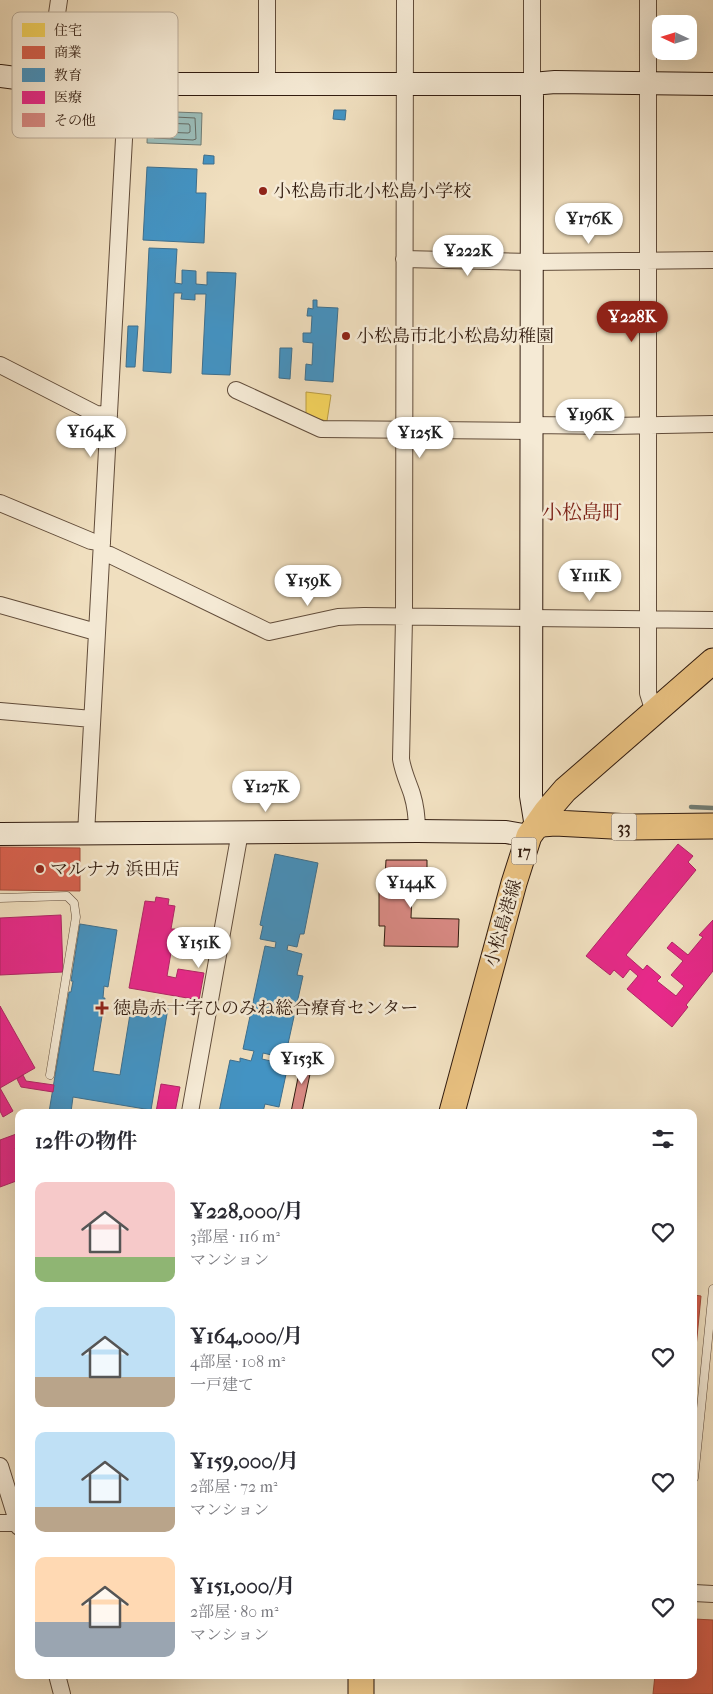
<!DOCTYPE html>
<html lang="ja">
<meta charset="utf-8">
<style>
:root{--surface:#fff;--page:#f7f7f7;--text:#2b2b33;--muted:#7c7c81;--accent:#8f2418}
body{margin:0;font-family:"IM FELL French Canon","Noto Serif JP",serif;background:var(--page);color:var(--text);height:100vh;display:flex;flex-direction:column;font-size:19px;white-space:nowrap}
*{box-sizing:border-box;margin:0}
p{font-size:16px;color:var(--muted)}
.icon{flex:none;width:28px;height:28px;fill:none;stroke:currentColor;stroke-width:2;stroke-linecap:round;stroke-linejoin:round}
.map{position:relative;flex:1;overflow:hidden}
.panel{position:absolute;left:15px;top:1109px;width:682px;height:570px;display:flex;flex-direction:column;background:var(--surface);border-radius:10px;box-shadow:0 5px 20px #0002}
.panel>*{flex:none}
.needle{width:32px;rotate:274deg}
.buttons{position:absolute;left:652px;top:15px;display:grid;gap:10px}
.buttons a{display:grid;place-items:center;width:45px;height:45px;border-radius:10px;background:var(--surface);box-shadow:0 5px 20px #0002;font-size:25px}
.price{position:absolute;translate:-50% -42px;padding:0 11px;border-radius:18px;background:#fff;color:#222;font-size:16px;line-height:32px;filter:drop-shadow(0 1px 2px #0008)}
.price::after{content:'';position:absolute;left:50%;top:30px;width:15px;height:11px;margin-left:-8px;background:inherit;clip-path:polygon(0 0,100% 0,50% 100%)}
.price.on{background:var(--accent);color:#fff}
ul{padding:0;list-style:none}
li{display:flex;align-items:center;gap:15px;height:125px;padding:0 20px}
li span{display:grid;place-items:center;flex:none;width:140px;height:100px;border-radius:10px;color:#555}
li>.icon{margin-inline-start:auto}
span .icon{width:60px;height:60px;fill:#fffc;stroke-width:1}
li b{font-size:21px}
h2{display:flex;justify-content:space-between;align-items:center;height:60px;padding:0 20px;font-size:21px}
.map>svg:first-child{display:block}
.water{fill:#9bbcb8;stroke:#717c74}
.homes{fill:#f6d55c;stroke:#bb9e45}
.shops{fill:#d6604d;stroke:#a54c3a}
.schools{fill:#4393c3;stroke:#3e6f8d}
.health{fill:#e7298a;stroke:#b12565}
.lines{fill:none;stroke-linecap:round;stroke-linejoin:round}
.shore{stroke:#666c64;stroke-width:1}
.stream{stroke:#717c74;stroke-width:4.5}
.building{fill:#d88983;stroke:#321c0f}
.lane-casing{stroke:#624d3b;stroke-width:9}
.street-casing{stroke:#624d3b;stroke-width:18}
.secondary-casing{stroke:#321c0f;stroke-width:24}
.primary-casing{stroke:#321c0f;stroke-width:27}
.lane{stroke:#f5ead5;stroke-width:8}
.street{stroke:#f5ead5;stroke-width:16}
.secondary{stroke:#f5ead5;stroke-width:22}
.primary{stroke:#e8c080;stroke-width:25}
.poi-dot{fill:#8f2418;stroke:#f5ead5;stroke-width:2}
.labels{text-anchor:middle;stroke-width:5;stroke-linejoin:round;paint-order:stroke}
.shield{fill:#f5ead5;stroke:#6c5a4a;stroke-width:1}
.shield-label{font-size:16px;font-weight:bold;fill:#321c0f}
.poi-label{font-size:18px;fill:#321c0f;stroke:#f5ead5;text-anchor:start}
.street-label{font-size:18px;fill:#321c0f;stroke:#f5ead5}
.quarter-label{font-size:20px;fill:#7a1f14;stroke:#f5ead5}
.key{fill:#f5ead5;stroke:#baac9a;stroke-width:1}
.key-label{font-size:14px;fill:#321c0f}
</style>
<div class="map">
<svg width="713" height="1694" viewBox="0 0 713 1694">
<rect width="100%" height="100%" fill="#f0dfbf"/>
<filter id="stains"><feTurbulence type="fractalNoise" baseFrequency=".004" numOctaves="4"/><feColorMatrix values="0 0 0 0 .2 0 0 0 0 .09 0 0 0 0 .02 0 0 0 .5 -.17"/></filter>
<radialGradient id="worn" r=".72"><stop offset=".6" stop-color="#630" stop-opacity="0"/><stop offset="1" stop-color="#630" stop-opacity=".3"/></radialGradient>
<path class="water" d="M 148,111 L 202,113 L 201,145 L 147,143 Z"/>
<path class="homes" d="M 306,392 L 331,395 L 327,421 L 306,416 Z"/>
<path class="shops" d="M 0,847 L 80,848 L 80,891 L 0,890 Z
M 694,1295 L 701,1296 L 694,1368 Z
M 694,1619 L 713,1620 L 713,1694 L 653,1694 L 655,1675 L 694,1675 Z"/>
<path class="schools" d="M 334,110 L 346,110 L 345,120 L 333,119 Z
M 204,155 L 214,156 L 214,164 L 203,164 Z
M 147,167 L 197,169 L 196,193 L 206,193 L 204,243 L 143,240 Z
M 149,248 L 177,249 L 175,283 L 182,284 L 182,270 L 196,271 L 196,284 L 207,285 L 207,272 L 236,273 L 230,375 L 202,374 L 206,294 L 195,294 L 195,300 L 181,299 L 182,293 L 174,293 L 171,373 L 143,371 Z
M 313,300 L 317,300 L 317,307 L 338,308 L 333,382 L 305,380 L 306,364 L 312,365 L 313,343 L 303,342 L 303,333 L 311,333 L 312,316 L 307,316 L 308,308 L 313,309 Z
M 128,326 L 138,326 L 135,367 L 126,367 Z
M 280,348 L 292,348 L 290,379 L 279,378 Z
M 275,854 L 318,863 L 304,934 L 300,934 L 297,947 L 288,945 L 287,950 L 302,954 L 297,975 L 303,976 L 286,1053 L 281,1052 L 280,1057 L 263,1053 L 262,1059 L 288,1065 L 279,1107 L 265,1104 L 263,1112 L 219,1112 L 230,1060 L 240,1062 L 240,1058 L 251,1061 L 254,1051 L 243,1049 L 265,946 L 275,948 L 276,942 L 260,939 L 263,926 L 260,925 Z
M 80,924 L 117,930 L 108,987 L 104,986 L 103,998 L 105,998 L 93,1071 L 120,1075 L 132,1002 L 168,1008 L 151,1110 L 73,1097 L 71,1112 L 49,1112 L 69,992 L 71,992 L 73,981 L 71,981 Z"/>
<path class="health" d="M 678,844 L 693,856 L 688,862 L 696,870 L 626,955 L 643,970 L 647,965 L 661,977 L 657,981 L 676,996 L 684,986 L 671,975 L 683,961 L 667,948 L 672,942 L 688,955 L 703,937 L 699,935 L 713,920 L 713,971 L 686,1005 L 688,1007 L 672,1027 L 627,989 L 638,976 L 630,969 L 623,978 L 614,970 L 610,975 L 586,956 Z
M 156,897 L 169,899 L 168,905 L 175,906 L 171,929 L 175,929 L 167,976 L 176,978 L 178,969 L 204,973 L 199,1000 L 129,988 L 145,901 L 155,902 Z
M 61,915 L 63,972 L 0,975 L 0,918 Z
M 0,1006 L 35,1068 L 0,1088 Z
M 23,1075 L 26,1081 L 54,1085 L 53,1092 L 21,1087 L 17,1079 Z
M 161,1084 L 180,1087 L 175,1112 L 156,1112 Z
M 0,1088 L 13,1111 L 3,1117 L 0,1111 Z
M 19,1133 L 19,1147 L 15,1148 L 19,1160 L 19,1180 L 0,1187 L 0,1140 Z"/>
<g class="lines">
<path class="shore" d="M 155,116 L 195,118 L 196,139 L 193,140 L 154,138 L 153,118 Z
M 161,123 L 189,124 L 190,126 L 190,132 L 188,133 L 161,132 L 159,130 Z"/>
<path class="stream" d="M 691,807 L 713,808"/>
</g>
<path class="building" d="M 386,860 L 427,860 L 427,893 L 412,892 L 411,918 L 459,919 L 458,947 L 384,946 L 385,926 L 379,926 L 379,877 L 385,878 Z
M 302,1058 L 313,1060 L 302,1112 L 291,1112 Z"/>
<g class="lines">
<defs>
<path id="lane" d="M 0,898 L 67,896 L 74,903 L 76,917 L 50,1075
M 694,1478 L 713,1289"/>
<path id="street" d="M 405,0 L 404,618 L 401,759 C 403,772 408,782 412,794 C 416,807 417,818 417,831
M 648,0 L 648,693 L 654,712
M 47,82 L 59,0
M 267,84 L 267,0
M 532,84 L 532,0
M 404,259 L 532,262 L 713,260
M 0,365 L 96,414 L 109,415
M 236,390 L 321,429 L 531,431
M 531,425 L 612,426 L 713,424
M 0,503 L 91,541 L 102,543
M 102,554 L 110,555 L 269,632 L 338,617 L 364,616 L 713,620
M 0,605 L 96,632
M 0,711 L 92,719
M 86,834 L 127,84
M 190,1112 L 240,832
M 0,1466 L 19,1527
M 0,1523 L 19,1523
M 694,1593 L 713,1594
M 57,1675 L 62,1694"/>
<path id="secondary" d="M 0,76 L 47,82 L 127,84 L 532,84 L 555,82 L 713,84
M 532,84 L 531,796 L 536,827
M 0,834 L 417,831 L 506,832 L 529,836"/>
<path id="primary" d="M 536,827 L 542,824 L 555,823 L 631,827 L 713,826
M 452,1112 L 514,883 L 529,836 L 546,812 L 565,790 L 713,661
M 361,1694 L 361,1675"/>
</defs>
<use href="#lane" class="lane-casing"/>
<use href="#street" class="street-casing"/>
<use href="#secondary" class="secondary-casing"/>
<use href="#primary" class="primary-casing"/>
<use href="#lane" class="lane"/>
<use href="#street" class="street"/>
<use href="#secondary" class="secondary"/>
<use href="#primary" class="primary"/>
</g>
<g class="poi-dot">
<circle cx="263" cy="191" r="5"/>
<circle cx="346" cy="336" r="5"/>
<circle cx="40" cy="869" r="5"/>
<path d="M99.5 1000.5h5v5h5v5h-5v5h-5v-5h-5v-5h5z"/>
</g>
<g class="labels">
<g class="shield">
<rect x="611.5" y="813.5" width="25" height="27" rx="4"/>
<rect x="511.5" y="837.5" width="25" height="27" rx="4"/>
</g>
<g class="shield-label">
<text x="624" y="833">33</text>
<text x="524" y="857">17</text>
</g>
<g class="poi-label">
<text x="273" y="197">小松島市北小松島小学校</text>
<text x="356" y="342">小松島市北小松島幼稚園</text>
<text x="50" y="875">マルナカ 浜田店</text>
<text x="113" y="1014">徳島赤十字ひのみね総合療育センター</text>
</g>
<g class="street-label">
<text transform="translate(503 923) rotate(-74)" y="6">小松島港線</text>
</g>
<g class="quarter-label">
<text x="582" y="519">小松島町</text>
</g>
</g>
<rect x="12" y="12" width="166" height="126" rx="8" class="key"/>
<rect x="22" y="23" width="23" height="14" fill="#f6d55c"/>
<rect x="22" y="46" width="23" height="13" fill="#d6604d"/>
<rect x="22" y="68" width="23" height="14" fill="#4393c3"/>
<rect x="22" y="91" width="23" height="13" fill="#e7298a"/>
<rect x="22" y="113" width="23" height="14" fill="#d88983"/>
<g class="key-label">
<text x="54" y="35">住宅</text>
<text x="54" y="57">商業</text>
<text x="54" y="80">教育</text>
<text x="54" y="102">医療</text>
<text x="54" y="125">その他</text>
</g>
<rect width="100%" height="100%" filter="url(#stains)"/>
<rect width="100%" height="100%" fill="url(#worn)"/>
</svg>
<div class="buttons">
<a><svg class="needle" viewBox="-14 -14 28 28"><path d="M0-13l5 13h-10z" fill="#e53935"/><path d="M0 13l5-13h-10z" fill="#7c7c81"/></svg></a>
</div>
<b class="price" style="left:589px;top:245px">¥176K</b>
<b class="price" style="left:468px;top:277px">¥222K</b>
<b class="price on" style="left:632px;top:343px">¥228K</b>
<b class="price" style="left:590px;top:441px">¥196K</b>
<b class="price" style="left:91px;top:458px">¥164K</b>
<b class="price" style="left:420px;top:459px">¥125K</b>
<b class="price" style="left:590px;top:602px">¥111K</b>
<b class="price" style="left:308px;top:607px">¥159K</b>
<b class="price" style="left:266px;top:813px">¥127K</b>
<b class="price" style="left:411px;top:909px">¥144K</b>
<b class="price" style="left:199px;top:969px">¥151K</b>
<b class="price" style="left:302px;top:1085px">¥153K</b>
<section class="panel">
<h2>12件の物件<svg class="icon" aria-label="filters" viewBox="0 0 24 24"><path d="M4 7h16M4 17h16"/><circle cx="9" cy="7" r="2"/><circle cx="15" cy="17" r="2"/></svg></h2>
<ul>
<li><span style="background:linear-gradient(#f6c9c9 75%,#8fb573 0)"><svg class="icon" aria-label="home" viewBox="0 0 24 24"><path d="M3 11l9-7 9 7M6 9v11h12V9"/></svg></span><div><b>¥228,000/月</b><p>3部屋 · 116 m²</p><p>マンション</p></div><svg class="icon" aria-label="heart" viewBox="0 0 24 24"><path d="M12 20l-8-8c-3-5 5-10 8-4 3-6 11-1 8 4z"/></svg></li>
<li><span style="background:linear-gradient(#bfe0f5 70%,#b9a48a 0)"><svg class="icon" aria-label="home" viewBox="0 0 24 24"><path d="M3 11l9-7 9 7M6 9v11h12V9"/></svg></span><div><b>¥164,000/月</b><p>4部屋 · 108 m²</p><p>一戸建て</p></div><svg class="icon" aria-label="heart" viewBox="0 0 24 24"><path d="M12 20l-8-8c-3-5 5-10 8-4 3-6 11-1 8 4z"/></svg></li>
<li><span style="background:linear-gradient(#bfe0f5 75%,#b9a48a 0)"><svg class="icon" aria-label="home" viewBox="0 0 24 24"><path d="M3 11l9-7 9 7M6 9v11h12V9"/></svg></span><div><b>¥159,000/月</b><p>2部屋 · 72 m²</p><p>マンション</p></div><svg class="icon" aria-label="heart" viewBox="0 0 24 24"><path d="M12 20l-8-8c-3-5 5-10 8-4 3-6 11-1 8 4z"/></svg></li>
<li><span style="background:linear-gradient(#ffd9b3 65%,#9aa5b1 0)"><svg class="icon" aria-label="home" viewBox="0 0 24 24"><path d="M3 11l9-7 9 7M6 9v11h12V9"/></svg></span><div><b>¥151,000/月</b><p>2部屋 · 80 m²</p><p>マンション</p></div><svg class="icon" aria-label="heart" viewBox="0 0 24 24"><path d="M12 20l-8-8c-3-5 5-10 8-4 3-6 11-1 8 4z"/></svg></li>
</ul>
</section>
</div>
